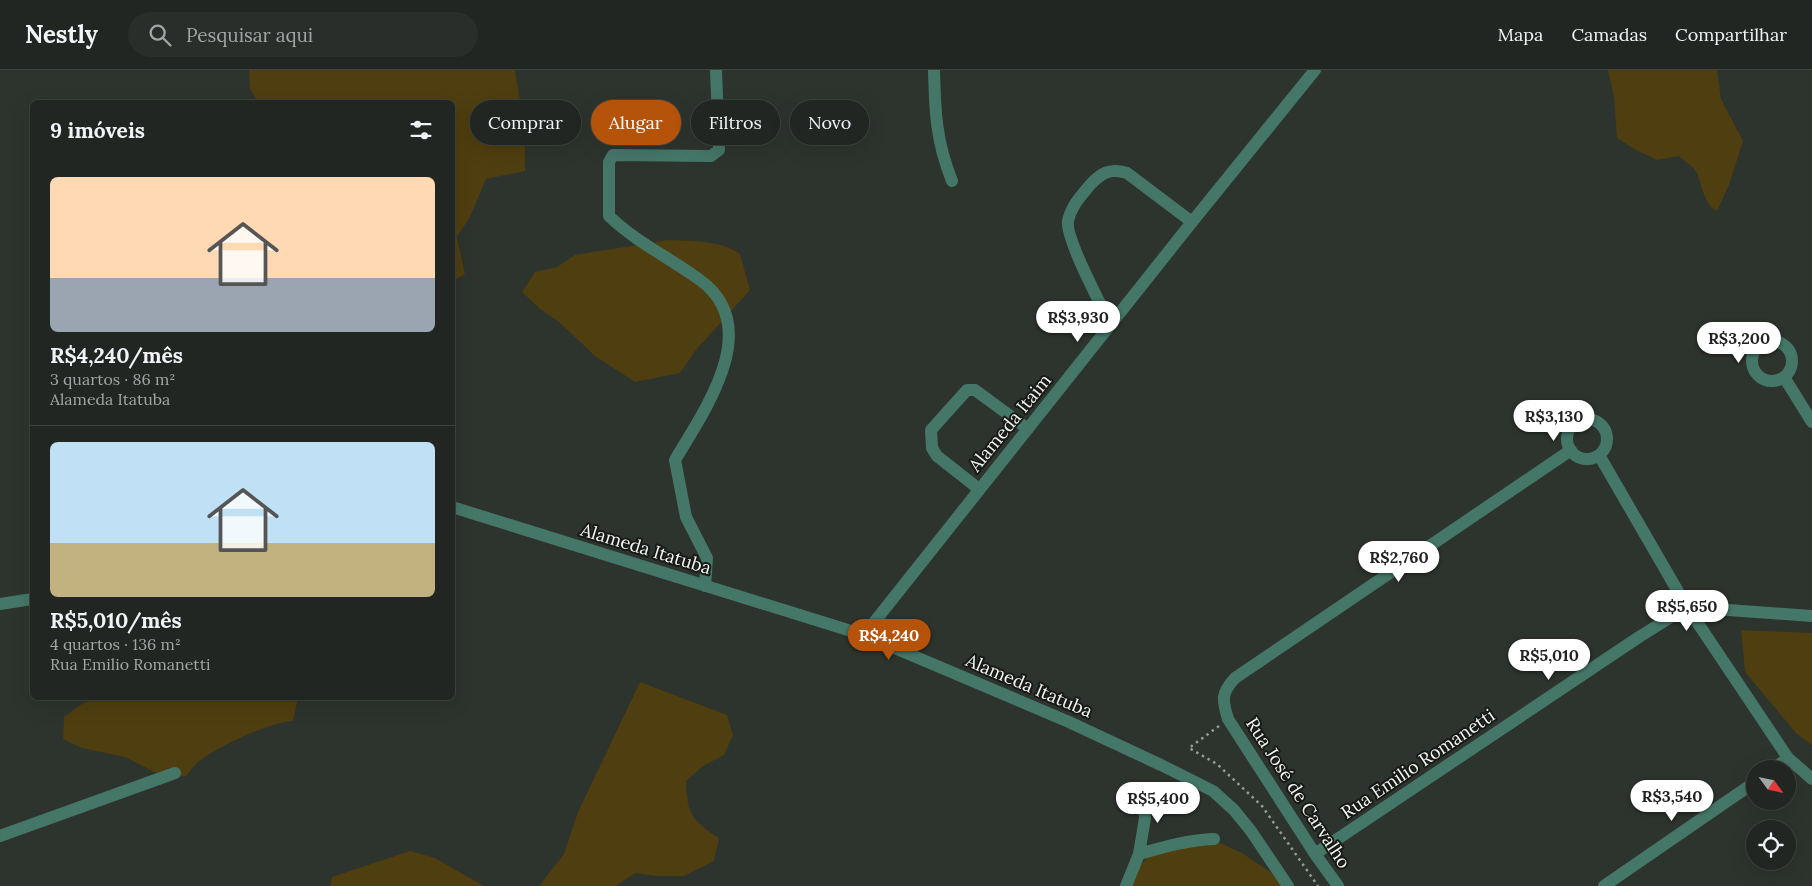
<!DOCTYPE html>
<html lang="pt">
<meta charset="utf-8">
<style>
:root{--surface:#222622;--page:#2a2e2a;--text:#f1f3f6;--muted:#a2a5a5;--line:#3f4340;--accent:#b45309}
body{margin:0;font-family:Lora,serif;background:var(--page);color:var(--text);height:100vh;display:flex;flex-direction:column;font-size:19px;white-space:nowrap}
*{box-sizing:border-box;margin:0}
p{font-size:16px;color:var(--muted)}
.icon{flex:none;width:28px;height:28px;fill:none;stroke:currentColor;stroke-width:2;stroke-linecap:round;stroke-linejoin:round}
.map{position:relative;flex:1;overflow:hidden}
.drawer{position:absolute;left:30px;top:30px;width:425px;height:600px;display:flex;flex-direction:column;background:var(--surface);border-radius:8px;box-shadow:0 5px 20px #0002,0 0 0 1px var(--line)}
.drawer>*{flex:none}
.guide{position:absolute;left:470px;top:30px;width:475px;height:45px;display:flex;gap:10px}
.needle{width:32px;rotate:123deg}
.fabs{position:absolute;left:1746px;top:690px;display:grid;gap:10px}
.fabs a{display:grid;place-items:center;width:50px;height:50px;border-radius:50%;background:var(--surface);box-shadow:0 5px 20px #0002,0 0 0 1px var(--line);font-size:25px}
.price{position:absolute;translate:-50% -42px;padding:0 11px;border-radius:18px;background:#fff;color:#222;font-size:16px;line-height:32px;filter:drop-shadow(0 1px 2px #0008)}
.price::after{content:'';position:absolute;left:50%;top:30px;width:15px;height:11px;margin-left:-8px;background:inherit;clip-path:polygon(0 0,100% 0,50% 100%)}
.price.current{background:var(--accent);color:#fff}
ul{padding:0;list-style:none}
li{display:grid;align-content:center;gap:10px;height:265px;padding:0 20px}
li+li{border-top:1px solid var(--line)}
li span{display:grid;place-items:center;height:155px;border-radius:8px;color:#555}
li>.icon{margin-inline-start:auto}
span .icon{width:90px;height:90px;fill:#fffc;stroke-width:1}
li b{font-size:21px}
h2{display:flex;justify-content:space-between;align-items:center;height:60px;padding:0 20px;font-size:21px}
.pill{padding:0 18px;border-radius:22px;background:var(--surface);box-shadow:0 5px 20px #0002,0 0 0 1px var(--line);font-size:18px;line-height:45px}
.pill.current{background:var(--accent);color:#fff}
header{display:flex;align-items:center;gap:30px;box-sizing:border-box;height:70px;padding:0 25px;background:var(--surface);border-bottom:1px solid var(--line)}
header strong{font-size:24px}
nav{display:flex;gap:28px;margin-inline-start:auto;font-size:18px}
.search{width:350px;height:45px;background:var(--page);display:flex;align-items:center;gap:12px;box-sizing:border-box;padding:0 18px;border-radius:28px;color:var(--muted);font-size:19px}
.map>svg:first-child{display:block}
.green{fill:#4f3e0f}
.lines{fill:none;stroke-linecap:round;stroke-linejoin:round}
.path{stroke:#969b96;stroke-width:2.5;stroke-dasharray:2.5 4;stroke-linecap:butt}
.minor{stroke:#457769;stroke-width:12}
.labels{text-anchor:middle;stroke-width:4;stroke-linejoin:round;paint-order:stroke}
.street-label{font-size:18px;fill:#f2f5f2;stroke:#171a17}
</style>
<header>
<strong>Nestly</strong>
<div class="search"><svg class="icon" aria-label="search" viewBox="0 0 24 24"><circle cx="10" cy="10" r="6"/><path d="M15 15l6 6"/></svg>Pesquisar aqui</div>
<nav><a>Mapa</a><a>Camadas</a><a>Compartilhar</a></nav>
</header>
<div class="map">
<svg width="1812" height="816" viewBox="0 0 1812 816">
<rect width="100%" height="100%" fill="#2d332d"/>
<path class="green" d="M 249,0 L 515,0 L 525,61 L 525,101 L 486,109 L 470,147 L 457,167 L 465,204 L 453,211 L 452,32 L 258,32 L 250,19 Z
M 1608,0 L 1717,0 L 1721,29 L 1743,71 L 1729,115 L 1717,141 C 1704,135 1702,115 1697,103 C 1693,96 1684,91 1679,86 L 1657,90 L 1636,80 L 1617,68 L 1614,27 Z
M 668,170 C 692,171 720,170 740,184 L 750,220 L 696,280 L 680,303 L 635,312 L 595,286 L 559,252 L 540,239 L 522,222 L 535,202 L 557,197 L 575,185 Z
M 1741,560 L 1812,563 L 1812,675 L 1796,663 L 1745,602 Z
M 640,612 L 727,645 L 733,665 L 724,685 L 703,696 L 686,711 C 687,744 692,751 719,768 L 714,791 L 684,806 L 655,806 L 635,803 L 616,816 L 539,816 L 564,784 L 578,742 Z
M 103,628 L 298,628 L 293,651 C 268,653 224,674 202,689 C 196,693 191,700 186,706 L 166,708 L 125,687 L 82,678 L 63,669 L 64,647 L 83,633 Z
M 1205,766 L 1242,783 L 1282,810 L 1287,816 L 1124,816 L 1149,785 Z
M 410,781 L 435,788 L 484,816 L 330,816 L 332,807 Z"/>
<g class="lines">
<path class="path" d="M 1219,656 L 1189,678 L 1217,694 L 1262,736 L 1318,816"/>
<path class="minor" d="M 934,0 C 935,42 936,71 952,111
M 1111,254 C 1101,236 1065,167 1068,151 C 1071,136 1081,126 1090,115 C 1102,102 1111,98 1127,103 L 1192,152
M1752 291a20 20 0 1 1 40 0a20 20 0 1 1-40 0Z
M 1784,307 L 1812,352
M1567 369a20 20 0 1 1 40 0a20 20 0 1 1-40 0Z
M 1599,385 L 1687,537 L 1788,688 L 1812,709
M 979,419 L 937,386 L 932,378 L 931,360 L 967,320 L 975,320 L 1028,359
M 452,437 L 864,565 L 1069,652 L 1161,695 L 1213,721 L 1234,740 L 1251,761 L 1288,816
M 705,516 L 707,488 L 686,447 L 675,390 C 704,341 765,257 700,210 C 670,188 636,172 609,146 L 609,92 L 613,85 L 711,86 L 719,80 L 716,0
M 0,534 L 32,529
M 864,565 L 1192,152 L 1315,0
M 1773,699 L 1788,688
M 0,766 L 175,703
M 1139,784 L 1145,748 L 1143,721
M 1315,784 L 1639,567 L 1687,537 L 1812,546
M 1126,816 L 1139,784 C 1164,777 1188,770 1214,769
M 1338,816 L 1315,784 L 1228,649 C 1222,630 1221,623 1235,608 L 1571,380
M 1604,816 L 1755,712"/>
</g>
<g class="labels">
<g class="street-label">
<text transform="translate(1010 353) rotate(-51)" y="6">Alameda Itaim</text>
<text transform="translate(646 479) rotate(17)" y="6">Alameda Itatuba</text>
<text transform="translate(1029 616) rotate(23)" y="6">Alameda Itatuba</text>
<text transform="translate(1418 694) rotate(-34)" y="6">Rua Emilio Romanetti</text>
<text transform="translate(1298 723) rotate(57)" y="6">Rua José de Carvalho</text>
</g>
</g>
</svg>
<div class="fabs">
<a><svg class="needle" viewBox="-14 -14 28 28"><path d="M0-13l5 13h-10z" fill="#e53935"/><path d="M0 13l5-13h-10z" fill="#a2a5a5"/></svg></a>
<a><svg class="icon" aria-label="locate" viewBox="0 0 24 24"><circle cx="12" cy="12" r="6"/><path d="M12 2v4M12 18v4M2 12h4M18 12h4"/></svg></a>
</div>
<b class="price" style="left:1078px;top:273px">R$3,930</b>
<b class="price" style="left:1739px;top:294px">R$3,200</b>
<b class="price" style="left:1554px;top:372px">R$3,130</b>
<b class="price" style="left:1399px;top:513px">R$2,760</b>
<b class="price" style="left:1687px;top:562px">R$5,650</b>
<b class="price current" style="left:889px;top:591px">R$4,240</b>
<b class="price" style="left:1549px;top:611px">R$5,010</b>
<b class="price" style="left:1672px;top:752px">R$3,540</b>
<b class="price" style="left:1158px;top:754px">R$5,400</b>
<div class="guide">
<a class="pill">Comprar</a>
<a class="pill current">Alugar</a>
<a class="pill">Filtros</a>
<a class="pill">Novo</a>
</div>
<section class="drawer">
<h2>9 imóveis<svg class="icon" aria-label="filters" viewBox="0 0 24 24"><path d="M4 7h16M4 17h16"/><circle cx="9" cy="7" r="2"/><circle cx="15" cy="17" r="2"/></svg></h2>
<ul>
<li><span style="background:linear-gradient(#ffd9b3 65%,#9aa5b1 0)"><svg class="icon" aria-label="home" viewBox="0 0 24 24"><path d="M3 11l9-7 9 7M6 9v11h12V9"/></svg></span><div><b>R$4,240/mês</b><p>3 quartos · 86 m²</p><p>Alameda Itatuba</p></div></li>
<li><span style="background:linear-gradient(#bfe0f5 65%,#c2b280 0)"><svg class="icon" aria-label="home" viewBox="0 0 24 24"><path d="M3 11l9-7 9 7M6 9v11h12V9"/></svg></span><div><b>R$5,010/mês</b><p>4 quartos · 136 m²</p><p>Rua Emilio Romanetti</p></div></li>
</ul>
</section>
</div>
